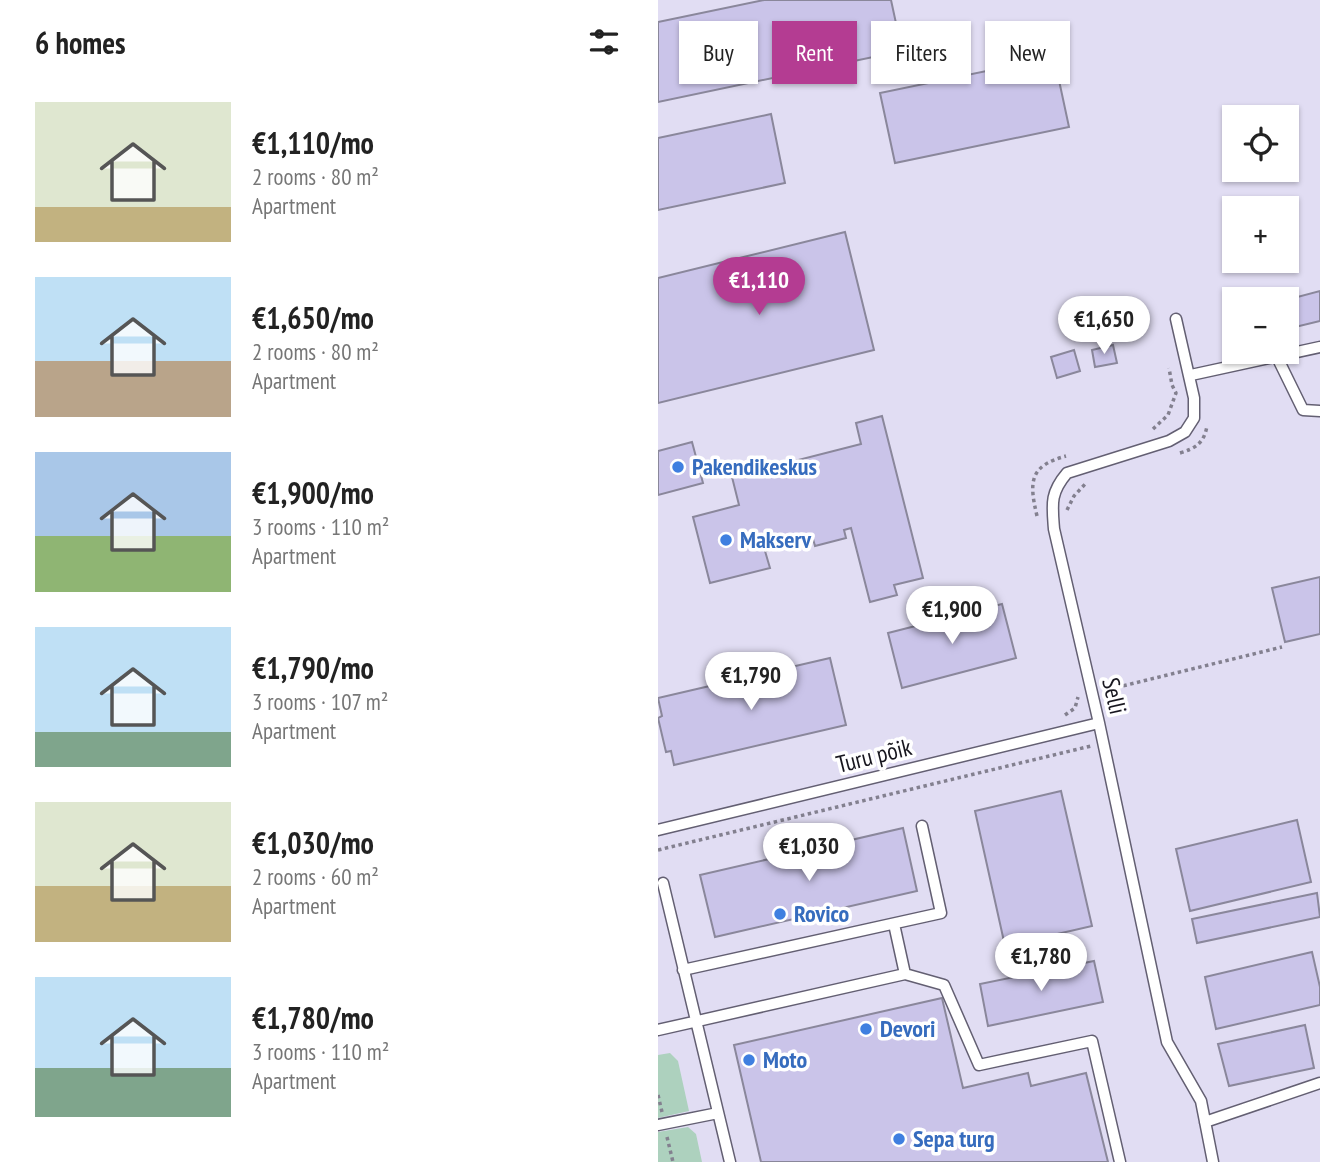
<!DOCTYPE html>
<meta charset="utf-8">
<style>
:root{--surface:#fff;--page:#f6f6f6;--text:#222;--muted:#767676;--accent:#b43c92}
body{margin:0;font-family:"PT Sans Narrow",sans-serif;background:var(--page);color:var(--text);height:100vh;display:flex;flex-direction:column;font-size:26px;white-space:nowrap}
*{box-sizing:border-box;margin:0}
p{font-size:23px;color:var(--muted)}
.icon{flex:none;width:38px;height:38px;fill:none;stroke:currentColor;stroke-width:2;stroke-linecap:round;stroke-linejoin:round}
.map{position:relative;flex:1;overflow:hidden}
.drawer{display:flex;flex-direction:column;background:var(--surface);width:658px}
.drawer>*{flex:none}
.banner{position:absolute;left:21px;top:21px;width:536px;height:63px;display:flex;gap:14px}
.controls{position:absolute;left:564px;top:105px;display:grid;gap:14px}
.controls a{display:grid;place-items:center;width:77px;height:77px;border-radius:0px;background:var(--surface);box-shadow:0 2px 5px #0004;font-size:35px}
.price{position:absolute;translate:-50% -60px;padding:0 16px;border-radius:24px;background:#fff;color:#222;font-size:23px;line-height:46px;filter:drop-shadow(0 2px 4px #0008)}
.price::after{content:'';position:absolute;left:50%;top:42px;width:21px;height:16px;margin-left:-10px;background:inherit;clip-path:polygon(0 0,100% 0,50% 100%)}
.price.on{background:var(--accent);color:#fff}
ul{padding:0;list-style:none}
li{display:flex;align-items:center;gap:21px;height:175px;padding:0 35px}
li span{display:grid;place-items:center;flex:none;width:196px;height:140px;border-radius:0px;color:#555}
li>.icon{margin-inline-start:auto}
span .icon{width:84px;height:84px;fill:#fffc;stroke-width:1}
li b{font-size:30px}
h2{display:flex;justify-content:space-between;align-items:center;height:84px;padding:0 35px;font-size:30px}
.tag{padding:0 24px;border-radius:0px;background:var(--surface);box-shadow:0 2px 5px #0004;font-size:24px;line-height:63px}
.tag.on{background:var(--accent);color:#fff}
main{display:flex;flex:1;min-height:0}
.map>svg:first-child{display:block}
.green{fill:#add1be}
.building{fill:#cac4e9;stroke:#8a879b;stroke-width:2}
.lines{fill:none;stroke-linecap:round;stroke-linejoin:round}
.lane-casing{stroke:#635f72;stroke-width:13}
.path{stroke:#83808f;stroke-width:3.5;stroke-dasharray:3.5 3.5;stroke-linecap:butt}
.lane{stroke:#fff;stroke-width:10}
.shop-dot{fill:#3f7fe0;stroke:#fff;stroke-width:2.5}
.labels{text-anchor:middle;stroke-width:7;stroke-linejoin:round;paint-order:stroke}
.shop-label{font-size:24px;font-weight:bold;fill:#366cbe;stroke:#fff;text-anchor:start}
.street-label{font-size:24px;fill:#17161e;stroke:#fff}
</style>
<main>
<section class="drawer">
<h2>6 homes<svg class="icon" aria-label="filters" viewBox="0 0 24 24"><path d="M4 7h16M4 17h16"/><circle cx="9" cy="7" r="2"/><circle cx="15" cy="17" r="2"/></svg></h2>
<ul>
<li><span style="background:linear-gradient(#dfe7d0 75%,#c2b280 0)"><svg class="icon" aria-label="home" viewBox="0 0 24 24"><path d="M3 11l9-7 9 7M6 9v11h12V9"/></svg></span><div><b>€1,110/mo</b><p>2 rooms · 80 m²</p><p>Apartment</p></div></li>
<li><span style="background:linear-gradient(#bfe0f5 60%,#b9a48a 0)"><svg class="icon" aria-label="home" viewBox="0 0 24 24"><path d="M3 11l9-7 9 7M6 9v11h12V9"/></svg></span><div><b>€1,650/mo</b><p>2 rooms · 80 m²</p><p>Apartment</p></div></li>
<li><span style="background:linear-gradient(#a9c7e8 60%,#8fb573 0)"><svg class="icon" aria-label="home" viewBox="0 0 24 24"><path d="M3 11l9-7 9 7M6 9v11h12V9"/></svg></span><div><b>€1,900/mo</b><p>3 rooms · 110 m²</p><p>Apartment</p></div></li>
<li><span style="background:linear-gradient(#bfe0f5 75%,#7fa58c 0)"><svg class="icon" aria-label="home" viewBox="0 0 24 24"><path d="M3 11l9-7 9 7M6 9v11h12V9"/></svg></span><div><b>€1,790/mo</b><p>3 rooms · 107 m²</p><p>Apartment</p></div></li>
<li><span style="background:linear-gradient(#dfe7d0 60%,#c2b280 0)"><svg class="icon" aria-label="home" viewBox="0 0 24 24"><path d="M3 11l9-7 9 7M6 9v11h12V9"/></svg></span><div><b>€1,030/mo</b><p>2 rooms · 60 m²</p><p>Apartment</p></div></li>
<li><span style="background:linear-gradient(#bfe0f5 65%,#7fa58c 0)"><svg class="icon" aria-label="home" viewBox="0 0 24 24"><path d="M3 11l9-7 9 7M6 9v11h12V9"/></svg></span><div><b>€1,780/mo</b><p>3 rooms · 110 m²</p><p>Apartment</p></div></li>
</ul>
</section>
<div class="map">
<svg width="662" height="1162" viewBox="0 0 662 1162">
<rect width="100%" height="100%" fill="#e1ddf3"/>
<path class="green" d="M 12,1053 L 20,1061 L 31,1111 L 0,1118 L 0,1055 Z
M 30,1127 L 38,1134 L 44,1162 L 0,1162 L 0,1132 Z"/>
<path class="building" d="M 106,0 L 233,0 L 244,51 L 0,102 L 0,22 Z
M 396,57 L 411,127 L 237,163 L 222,93 Z
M 113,114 L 127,183 L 0,210 L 0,138 Z
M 187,232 L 216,350 L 0,403 L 0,278 Z
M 662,291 L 662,321 L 629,329 L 628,300 Z
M 455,345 L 459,363 L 437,367 L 434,350 Z
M 416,350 L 422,371 L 399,378 L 393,357 Z
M 224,416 L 265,578 L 236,585 L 239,595 L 212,602 L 193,528 L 186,530 L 188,538 L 157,546 L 155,539 L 107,551 L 112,568 L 52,583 L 35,517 L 81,505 L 74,477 L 203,444 L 198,423 Z
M 34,442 L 45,483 L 0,495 L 0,451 Z
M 662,577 L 662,634 L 627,642 L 614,588 Z
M 344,604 L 358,658 L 244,688 L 230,633 Z
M 172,658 L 188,725 L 16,765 L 13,751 L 8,752 L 0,718 L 4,716 L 0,698 Z
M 403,791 L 434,926 L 347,946 L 317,811 Z
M 639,820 L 653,882 L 532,911 L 518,849 Z
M 245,828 L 259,891 L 57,937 L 42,875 Z
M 659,893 L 662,917 L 539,943 L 534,919 Z
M 654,952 L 662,987 L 662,1005 L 558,1029 L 547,977 Z
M 436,961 L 445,1002 L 330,1026 L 322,984 Z
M 284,998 L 305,1088 L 370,1073 L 373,1086 L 428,1073 L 450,1162 L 103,1162 L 76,1045 Z
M 647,1025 L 656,1068 L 571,1086 L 560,1044 Z"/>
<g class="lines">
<defs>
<path id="lane" d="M 518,319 L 536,398 L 536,418 L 527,432 L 511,441 L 409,473 C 392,493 394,504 396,529 L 441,723 L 509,1042 L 543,1101 L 555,1162
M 619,357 L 645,410 L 662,411
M 533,375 L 662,347
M 0,830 L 441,723
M 5,883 L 72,1162
M 236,924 L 247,974
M 25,970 L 283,913 L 264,826
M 0,1030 L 247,974 L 286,985 L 321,1065 L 434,1041 L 462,1162
M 547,1122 L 662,1083
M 0,1125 L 60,1113"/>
</defs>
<use href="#lane" class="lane-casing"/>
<path class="path" d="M 495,429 L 510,415 L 518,393 L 514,385 L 511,368
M 522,453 C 538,448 546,443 549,426
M 409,510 L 416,496 L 429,482
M 379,516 C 371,482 371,466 408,456
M 447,687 L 448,690 L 624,647
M 407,715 L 417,708 L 420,697
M 0,850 L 433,746
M 0,1095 L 4,1112
M 9,1137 L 15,1162"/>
<use href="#lane" class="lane"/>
</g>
<g class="shop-dot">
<circle cx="20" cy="467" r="7"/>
<circle cx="68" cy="540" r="7"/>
<circle cx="122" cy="914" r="7"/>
<circle cx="208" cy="1029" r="7"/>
<circle cx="91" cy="1060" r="7"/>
<circle cx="241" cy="1139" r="7"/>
</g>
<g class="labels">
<g class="shop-label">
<text x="34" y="475">Pakendikeskus</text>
<text x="82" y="548">Makserv</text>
<text x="136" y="922">Rovico</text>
<text x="222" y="1037">Devori</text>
<text x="105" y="1068">Moto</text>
<text x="255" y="1147">Sepa turg</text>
</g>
<g class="street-label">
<text transform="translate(456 696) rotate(77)" y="8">Selli</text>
<text transform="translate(216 756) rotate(-14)" y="8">Turu põik</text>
</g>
</g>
</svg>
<div class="controls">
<a><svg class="icon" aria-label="locate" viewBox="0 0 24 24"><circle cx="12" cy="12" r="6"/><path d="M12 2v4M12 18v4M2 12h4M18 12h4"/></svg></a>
<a>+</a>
<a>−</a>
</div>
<b class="price on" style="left:101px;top:317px">€1,110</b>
<b class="price" style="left:446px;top:356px">€1,650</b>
<b class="price" style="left:294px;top:646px">€1,900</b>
<b class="price" style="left:93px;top:712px">€1,790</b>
<b class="price" style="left:151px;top:883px">€1,030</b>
<b class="price" style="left:383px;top:993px">€1,780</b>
<div class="banner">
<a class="tag">Buy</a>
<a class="tag on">Rent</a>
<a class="tag">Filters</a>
<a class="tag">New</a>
</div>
</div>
</main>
